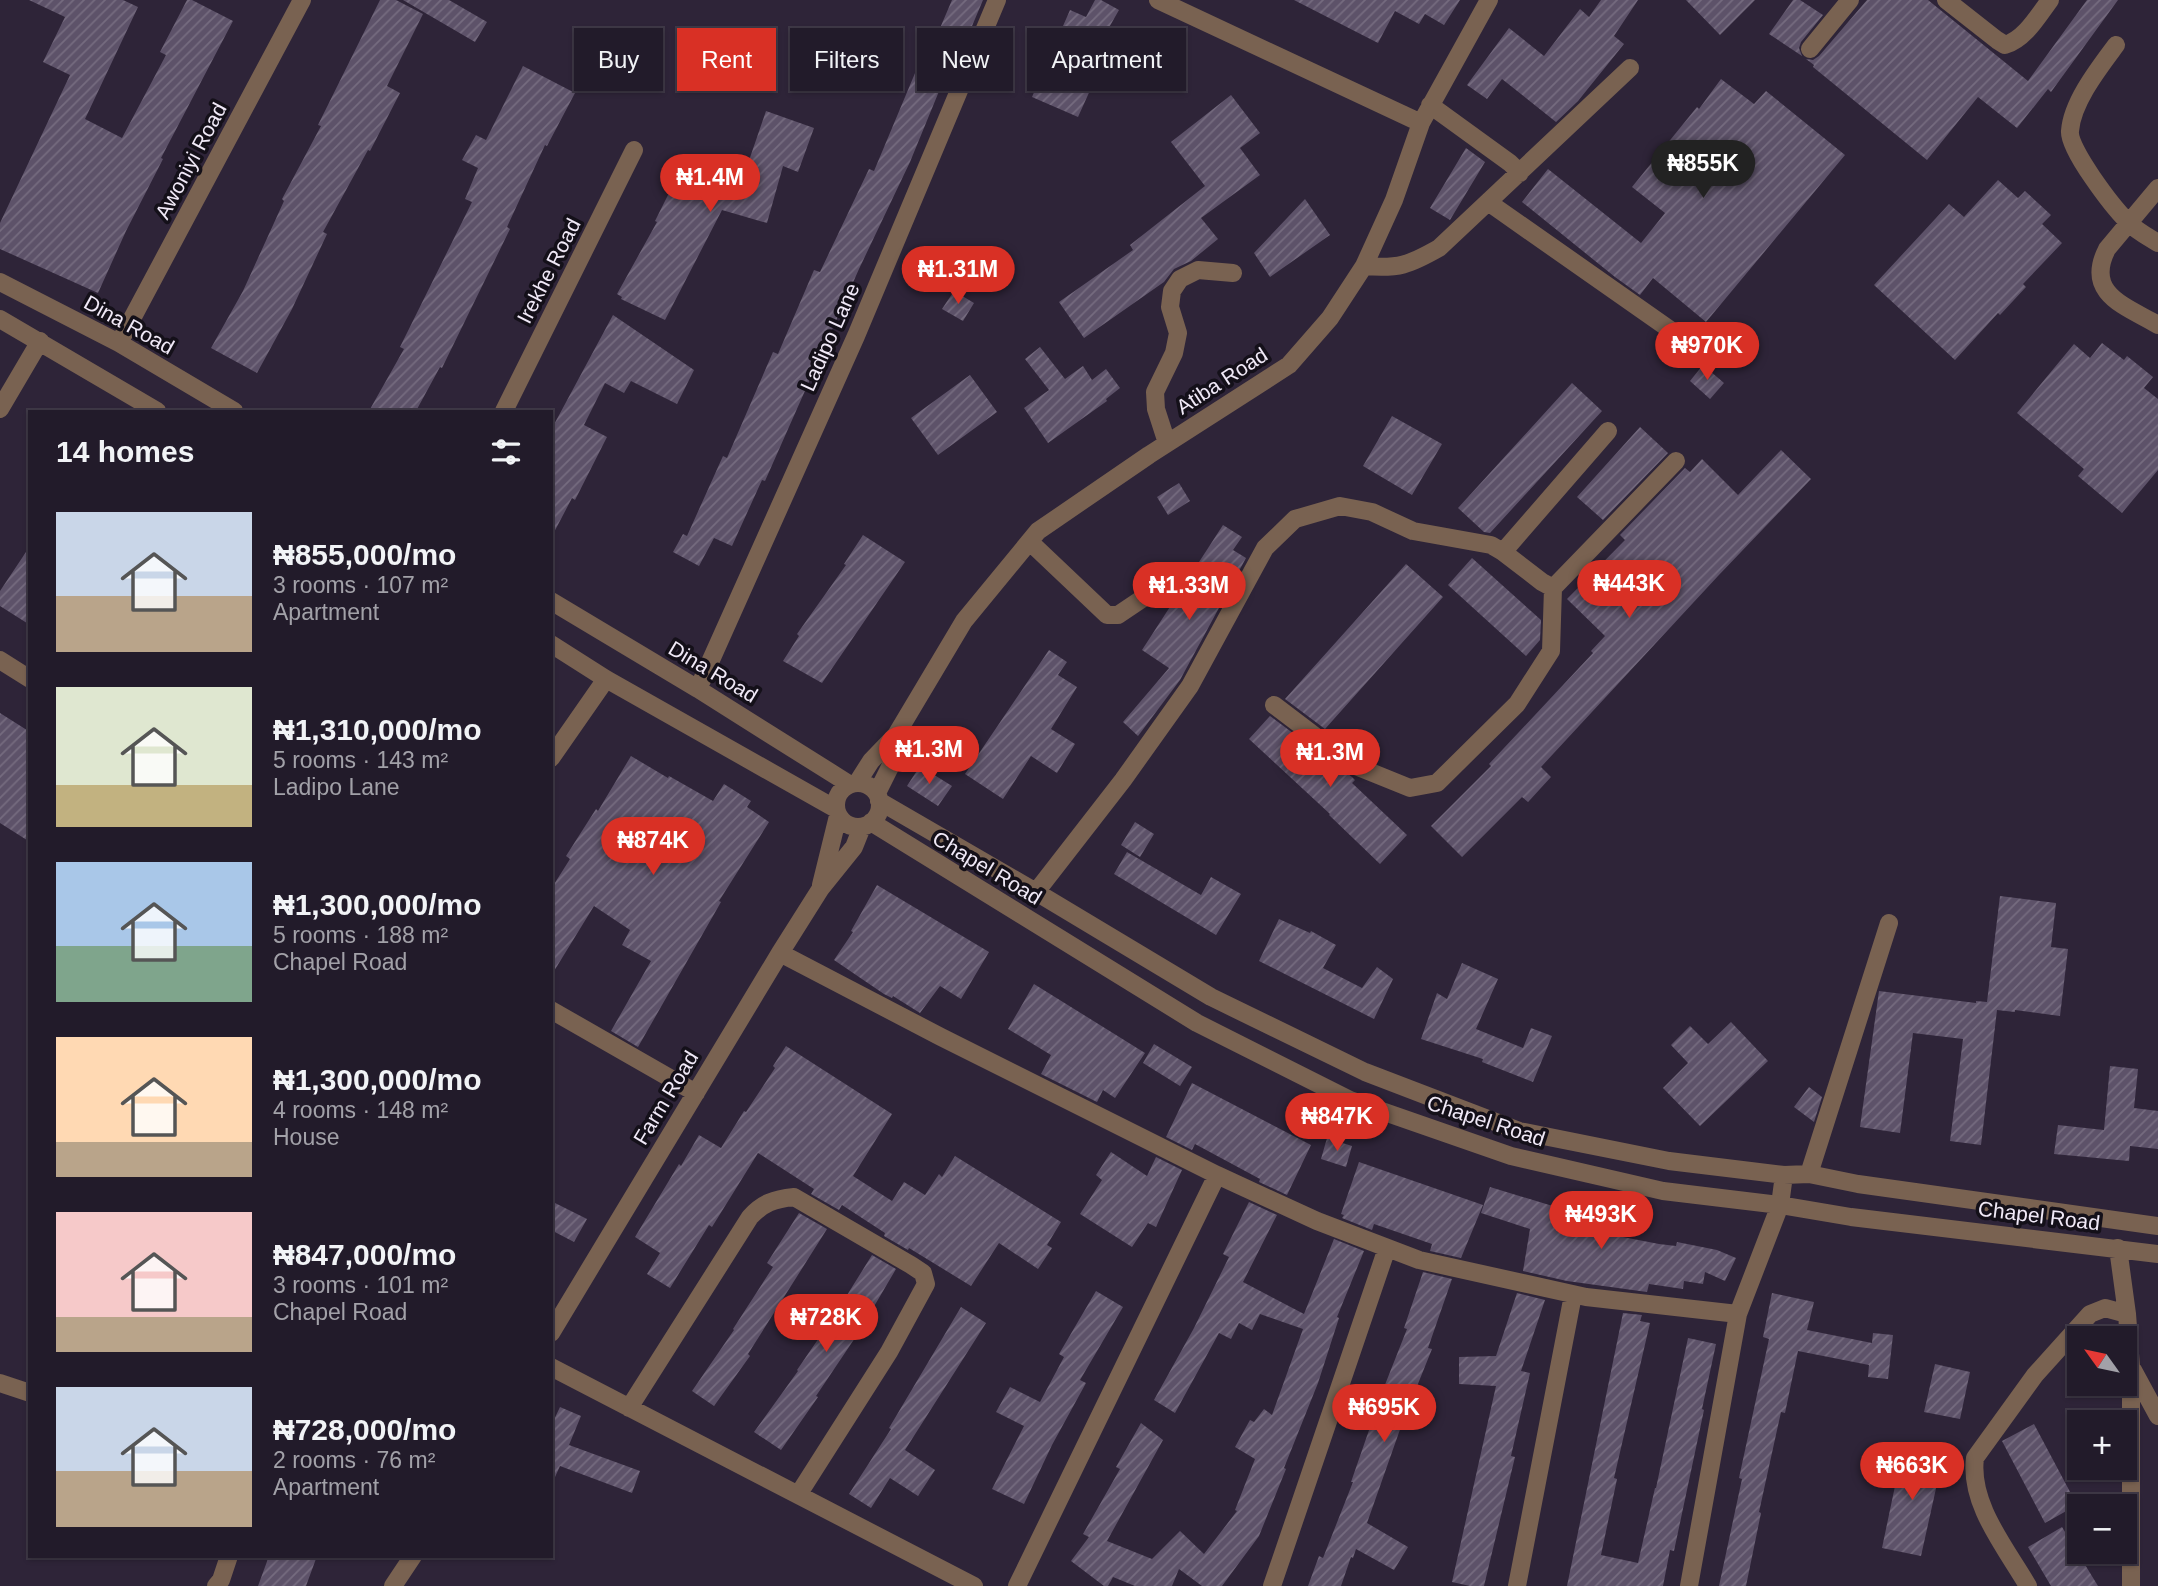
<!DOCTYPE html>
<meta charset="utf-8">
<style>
:root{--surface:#221b2a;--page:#2a2432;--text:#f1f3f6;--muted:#a2a1a8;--line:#3f3947;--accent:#d93025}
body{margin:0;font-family:Arial,sans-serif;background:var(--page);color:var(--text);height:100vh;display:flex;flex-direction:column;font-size:26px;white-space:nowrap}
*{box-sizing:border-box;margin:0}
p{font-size:23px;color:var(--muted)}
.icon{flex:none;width:38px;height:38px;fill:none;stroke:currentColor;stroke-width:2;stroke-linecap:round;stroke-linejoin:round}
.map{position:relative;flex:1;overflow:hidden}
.sheet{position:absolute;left:28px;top:410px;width:525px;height:1148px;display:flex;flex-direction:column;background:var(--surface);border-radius:0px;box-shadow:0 2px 5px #0004,0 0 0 2px var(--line)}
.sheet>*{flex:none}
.top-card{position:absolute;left:574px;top:28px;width:665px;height:63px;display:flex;gap:14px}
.needle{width:46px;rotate:303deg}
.buttons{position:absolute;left:2067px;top:1326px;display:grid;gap:14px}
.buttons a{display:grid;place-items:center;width:70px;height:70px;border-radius:0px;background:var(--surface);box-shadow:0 2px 5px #0004,0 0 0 2px var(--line);font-size:35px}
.price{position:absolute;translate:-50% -60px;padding:0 16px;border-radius:24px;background:var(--accent);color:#fff;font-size:23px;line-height:46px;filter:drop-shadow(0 2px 4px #0008)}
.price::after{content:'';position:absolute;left:50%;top:42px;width:21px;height:16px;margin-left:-10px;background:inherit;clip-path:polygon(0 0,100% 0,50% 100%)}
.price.on{background:#222;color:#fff}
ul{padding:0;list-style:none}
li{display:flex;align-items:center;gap:21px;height:175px;padding:0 28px}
li span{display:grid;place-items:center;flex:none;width:196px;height:140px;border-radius:0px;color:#555}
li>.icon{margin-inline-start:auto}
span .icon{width:84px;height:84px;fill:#fffc;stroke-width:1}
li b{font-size:30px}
h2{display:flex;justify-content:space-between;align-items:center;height:84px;padding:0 28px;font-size:30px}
.chip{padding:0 24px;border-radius:0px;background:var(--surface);box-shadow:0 2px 5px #0004,0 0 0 2px var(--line);font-size:24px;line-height:63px}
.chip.on{background:var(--accent);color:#fff}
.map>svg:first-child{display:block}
.building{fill:url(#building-hatch)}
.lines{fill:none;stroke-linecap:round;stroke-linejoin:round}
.minor{stroke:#796251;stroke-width:18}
.labels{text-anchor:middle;stroke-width:7;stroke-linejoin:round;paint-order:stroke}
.street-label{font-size:21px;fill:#f0e9f7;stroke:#141019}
</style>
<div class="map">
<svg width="2158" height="1586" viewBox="0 0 2158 1586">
<defs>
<pattern id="building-hatch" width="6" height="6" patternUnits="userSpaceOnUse" patternTransform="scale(1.75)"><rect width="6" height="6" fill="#5d5269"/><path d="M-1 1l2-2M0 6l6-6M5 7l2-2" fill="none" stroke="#756b7f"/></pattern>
</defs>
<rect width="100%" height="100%" fill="#2e2438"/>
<path class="building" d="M 29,0 L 123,0 L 138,7 L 85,119 L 122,138 L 166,55 L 160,52 L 187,0 L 192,0 L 233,21 L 161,158 L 163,159 L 126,231 L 98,293 L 0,249 L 0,223 L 70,75 L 43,62 L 65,17 Z
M 380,0 L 396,0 L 423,14 L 387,86 L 400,93 L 370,151 L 368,150 L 323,232 L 327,234 L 292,309 L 257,373 L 211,348 L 243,291 L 284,201 L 282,199 L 321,126 L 318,125 Z
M 403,0 L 449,0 L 487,22 L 475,42 Z
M 952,0 L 983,0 L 956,64 L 951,62 L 910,162 L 859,269 L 765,481 L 762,480 L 732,546 L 714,538 L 699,566 L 673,552 L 683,534 L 687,536 L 723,456 L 727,458 L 773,352 L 778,354 L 814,270 L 820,272 L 869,169 L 874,171 L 918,66 L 923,68 Z
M 1095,0 L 1101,0 L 1119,10 L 1099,45 L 1108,50 L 1089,85 L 1092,86 L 1078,117 L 1032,97 L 1070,10 L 1086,17 Z
M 1294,0 L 1460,0 L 1444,25 L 1425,14 L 1419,24 L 1395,11 L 1378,43 Z
M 1601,0 L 1638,0 L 1614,36 L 1624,44 L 1578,101 L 1556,122 L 1502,79 L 1487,99 L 1467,85 L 1509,28 L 1544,56 L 1580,9 L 1589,17 Z
M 1686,0 L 1755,0 L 1720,35 Z
M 1793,0 L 1800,0 L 1823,15 L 1801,42 L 1799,48 L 1802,56 L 1769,34 Z
M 1867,0 L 1928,0 L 2028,81 L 2087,0 L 2118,0 L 2051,92 L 2048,89 L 2017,128 L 1978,97 L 1927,160 L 1813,67 L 1814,65 L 1806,59 L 1813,60 L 1819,56 Z
M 523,66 L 575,93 L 547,146 L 545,145 L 507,227 L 510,229 L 442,368 L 440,367 L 416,411 L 369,411 L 404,349 L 400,347 L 472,202 L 465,199 L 478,168 L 462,160 L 476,135 L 486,140 Z
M 1721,79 L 1754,104 L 1766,91 L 1845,155 L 1706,322 L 1653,278 L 1640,295 L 1615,277 L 1522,202 L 1548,169 L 1641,243 L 1665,213 L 1632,187 L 1697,107 L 1699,109 Z
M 1231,95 L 1260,133 L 1240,148 L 1260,175 L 1201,218 L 1218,239 L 1191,261 L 1174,269 L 1164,282 L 1084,338 L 1059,302 L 1133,250 L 1130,245 L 1205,186 L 1171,142 Z
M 766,111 L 814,128 L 798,172 L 783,166 L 767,223 L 722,210 L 665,320 L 621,299 L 622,297 L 617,294 L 657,222 L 655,221 L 684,163 L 736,188 L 739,177 L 743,178 Z
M 1466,148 L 1485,162 L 1450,220 L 1430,208 Z
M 1998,180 L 2018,198 L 2025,191 L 2051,215 L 2042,224 L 2062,243 L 2023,284 L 2026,287 L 2000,315 L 1998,313 L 1955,360 L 1874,285 L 1949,204 L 1964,217 Z
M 1305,199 L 1330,235 L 1270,277 L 1254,253 Z
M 954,291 L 974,303 L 963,321 L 942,309 Z
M 613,315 L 694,370 L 677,404 L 631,381 L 624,393 L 605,383 L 584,425 L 607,437 L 575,500 L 572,498 L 551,538 L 551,430 Z
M 2102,343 L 2124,360 L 2127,356 L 2153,377 L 2144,388 L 2158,399 L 2158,470 L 2122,513 L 2078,476 L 2084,469 L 2017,413 L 2074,344 L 2090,358 Z
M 1040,347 L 1065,379 L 1083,366 L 1092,380 L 1106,369 L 1120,388 L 1106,399 L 1107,401 L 1048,443 L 1024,408 L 1049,390 L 1025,359 Z
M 1703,365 L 1724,383 L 1710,399 L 1690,381 Z
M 970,375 L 997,412 L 938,455 L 911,418 Z
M 1572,383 L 1602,411 L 1490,533 L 1484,532 L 1458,508 Z
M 1392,416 L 1442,444 L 1412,495 L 1363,466 Z
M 1640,427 L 1668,453 L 1603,520 L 1577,497 Z
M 1781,450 L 1811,479 L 1718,576 L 1541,767 L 1551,777 L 1528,802 L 1522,797 L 1462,857 L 1431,826 L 1491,766 L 1489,764 L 1593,653 L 1591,651 L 1605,636 L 1567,599 L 1625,540 L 1620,535 L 1685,468 L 1690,472 L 1702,459 L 1738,495 Z
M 1179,483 L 1190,501 L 1168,515 L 1157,497 Z
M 1223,525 L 1242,537 L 1233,550 L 1246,558 L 1180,680 L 1138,736 L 1123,722 L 1169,668 L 1142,650 Z
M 863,535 L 905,562 L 822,683 L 783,661 L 799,636 L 797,634 L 846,565 L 844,564 Z
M 30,546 L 30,625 L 0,606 L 0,591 Z
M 1472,558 L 1541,620 L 1540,640 L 1526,656 L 1448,585 Z
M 1406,564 L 1443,597 L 1325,729 L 1285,699 Z
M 1049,650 L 1067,662 L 1058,675 L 1077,687 L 1051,729 L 1075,744 L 1057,773 L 1031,756 L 1003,799 L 965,774 Z
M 0,713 L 30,732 L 30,842 L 0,823 Z
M 1270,716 L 1352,777 L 1355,780 L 1352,783 L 1407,835 L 1380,864 L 1329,815 L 1330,814 L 1249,739 Z
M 631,756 L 668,778 L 669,776 L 713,801 L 724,784 L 751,801 L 747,807 L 769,822 L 719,901 L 721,902 L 638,1047 L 611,1031 L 651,961 L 622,945 L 630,930 L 594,906 L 551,976 L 551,889 L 570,859 L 566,856 L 596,809 L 598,811 Z
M 920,766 L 952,786 L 938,806 L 907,786 Z
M 1135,822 L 1154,834 L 1140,857 L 1121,845 Z
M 1127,852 L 1201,895 L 1211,877 L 1241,894 L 1216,935 L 1114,874 Z
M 877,885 L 989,952 L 961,999 L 940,986 L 920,1013 L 893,996 L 892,998 L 884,994 L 834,960 L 853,932 L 851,931 Z
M 2000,896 L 2056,903 L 2051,947 L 2068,949 L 2060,1016 L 2015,1010 L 2015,1012 L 1997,1010 L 1981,1145 L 1950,1141 L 1963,1039 L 1913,1033 L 1900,1133 L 1860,1127 L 1879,991 L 1976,1003 L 1976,1001 L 1987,1002 Z
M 1279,919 L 1310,933 L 1311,931 L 1336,945 L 1323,968 L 1362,988 L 1377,967 L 1393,979 L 1374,1019 L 1259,961 Z
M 1462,963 L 1498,979 L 1476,1029 L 1523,1048 L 1531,1028 L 1552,1036 L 1533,1082 L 1482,1062 L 1483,1059 L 1421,1039 L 1437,993 L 1447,999 Z
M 1034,984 L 1145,1053 L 1115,1098 L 1103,1090 L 1097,1102 L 1041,1074 L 1051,1055 L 1008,1029 Z
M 1731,1022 L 1768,1061 L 1700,1126 L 1663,1088 L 1688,1063 L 1671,1045 L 1690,1026 L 1708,1044 Z
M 1154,1044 L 1192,1067 L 1180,1086 L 1143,1063 Z
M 786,1046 L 892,1114 L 853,1176 L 892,1201 L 904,1182 L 925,1195 L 939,1174 L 942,1177 L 955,1156 L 1061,1222 L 1047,1245 L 1052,1248 L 1038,1269 L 999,1243 L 971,1286 L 909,1248 L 908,1250 L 884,1236 L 885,1233 L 842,1205 L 839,1210 L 811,1194 L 814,1189 L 758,1153 L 712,1227 L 709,1225 L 670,1288 L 647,1274 L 660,1253 L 635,1237 L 679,1164 L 681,1166 L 699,1135 L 721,1148 L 744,1111 L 746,1112 L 775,1068 L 773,1066 Z
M 2110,1066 L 2138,1069 L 2134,1108 L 2158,1111 L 2158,1149 L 2130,1146 L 2129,1161 L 2054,1154 L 2058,1125 L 2104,1130 Z
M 1192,1083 L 1311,1145 L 1287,1195 L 1259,1182 L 1260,1179 L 1195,1144 L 1192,1150 L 1166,1137 Z
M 1809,1087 L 1822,1097 L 1814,1122 L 1794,1107 Z
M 1327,1138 L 1352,1146 L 1346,1167 L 1321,1159 Z
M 1111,1152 L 1147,1176 L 1156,1157 L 1182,1170 L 1156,1227 L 1148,1223 L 1132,1247 L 1080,1214 L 1102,1180 L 1096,1175 Z
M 1359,1162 L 1483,1205 L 1461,1258 L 1430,1251 L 1432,1244 L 1374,1224 L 1372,1230 L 1342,1218 L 1344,1215 L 1341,1214 Z
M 1490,1187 L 1569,1211 L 1566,1226 L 1659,1244 L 1676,1246 L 1677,1242 L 1717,1250 L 1736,1258 L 1725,1281 L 1705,1272 L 1703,1284 L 1684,1281 L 1683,1289 L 1649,1284 L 1647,1292 L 1567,1281 L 1523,1271 L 1530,1229 L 1481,1213 Z
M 551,1201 L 587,1219 L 574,1242 L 551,1230 Z
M 1249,1202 L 1277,1215 L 1243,1282 L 1304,1314 L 1334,1239 L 1364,1251 L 1337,1317 L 1339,1318 L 1318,1383 L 1284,1468 L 1286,1469 L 1259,1536 L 1222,1586 L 1202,1586 L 1179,1569 L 1172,1586 L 1135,1586 L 1113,1577 L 1108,1586 L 1104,1586 L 1071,1561 L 1089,1537 L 1083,1534 L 1120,1469 L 1116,1467 L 1141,1423 L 1163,1440 L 1107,1541 L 1152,1559 L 1180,1531 L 1204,1554 L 1237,1511 L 1235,1510 L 1255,1459 L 1235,1447 L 1250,1420 L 1254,1422 L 1264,1409 L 1272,1415 L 1303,1329 L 1260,1314 L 1252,1330 L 1239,1323 L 1231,1339 L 1219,1333 L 1175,1413 L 1154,1400 L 1194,1328 L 1229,1257 L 1223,1254 Z
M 799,1213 L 827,1229 L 748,1354 L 750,1356 L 714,1406 L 692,1391 L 734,1330 L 733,1329 L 773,1267 L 767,1263 Z
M 872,1255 L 896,1269 L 859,1332 L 816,1396 L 818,1397 L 781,1450 L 754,1432 L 798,1371 L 797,1370 L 834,1316 Z
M 1423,1272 L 1452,1279 L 1428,1348 L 1432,1349 L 1403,1421 L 1367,1523 L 1408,1547 L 1394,1570 L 1356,1549 L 1353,1558 L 1351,1557 L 1341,1586 L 1308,1586 L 1319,1556 L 1323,1558 L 1353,1482 L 1351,1482 L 1376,1410 L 1375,1410 L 1407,1329 L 1404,1328 Z
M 1096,1291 L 1123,1307 L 1080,1380 L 1086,1383 L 1052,1445 L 1024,1504 L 992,1489 L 1024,1426 L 996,1412 L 1010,1387 L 1040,1402 L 1064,1357 L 1059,1354 Z
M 1517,1293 L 1545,1300 L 1521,1371 L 1530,1373 L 1511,1456 L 1515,1457 L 1484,1586 L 1470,1586 L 1452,1582 L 1496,1386 L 1459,1384 L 1459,1357 L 1496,1356 Z
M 1772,1293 L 1814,1302 L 1807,1330 L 1872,1343 L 1873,1333 L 1893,1335 L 1888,1379 L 1868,1377 L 1869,1365 L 1798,1351 L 1785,1413 L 1781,1412 L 1759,1512 L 1761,1513 L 1746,1586 L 1719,1586 L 1742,1479 L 1739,1478 L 1769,1339 L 1763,1337 Z
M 961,1307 L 986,1323 L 905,1450 L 935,1470 L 918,1496 L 890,1478 L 871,1508 L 849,1494 L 891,1429 L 889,1428 Z
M 1623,1313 L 1642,1315 L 1640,1321 L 1650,1323 L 1614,1478 L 1617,1479 L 1601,1555 L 1638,1563 L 1655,1488 L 1656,1488 L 1688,1338 L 1716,1344 L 1702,1409 L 1704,1410 L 1674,1551 L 1670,1550 L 1663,1586 L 1567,1586 Z
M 1935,1364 L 1970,1372 L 1960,1419 L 1924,1412 Z
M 560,1407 L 581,1416 L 569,1445 L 640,1471 L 632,1493 L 560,1466 L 551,1486 L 551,1426 Z
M 2034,1424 L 2077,1505 L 2045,1523 L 2002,1441 Z
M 1903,1448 L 1943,1457 L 1921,1556 L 1882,1548 Z
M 2062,1527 L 2098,1586 L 2051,1586 L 2028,1547 Z
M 269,1556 L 317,1556 L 306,1586 L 258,1586 Z"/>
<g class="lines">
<path class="minor" d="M 1158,0 L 1421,123
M 1946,0 L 1997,40 L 2005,45 C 2025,39 2038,16 2050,0
M 2116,45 C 2099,68 2072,102 2070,131 C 2068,149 2113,207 2127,221 C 2135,230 2148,237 2158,243
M 1810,49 L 1850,0
M 1430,105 L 1510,163 L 1520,173
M 2158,188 L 2107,249 C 2084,294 2126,306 2158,325
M 1488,202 L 1699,350
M 1364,266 C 1399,269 1409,265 1439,248 L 1630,68
M 0,282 L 119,343 L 234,411
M 0,319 L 157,411
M 119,343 L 302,0
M 0,409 L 40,341
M 504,411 L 634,150
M 1167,443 L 1156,409 L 1155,392 L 1174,353 L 1178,333 L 1170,307 L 1172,291 L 1180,279 L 1198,270 L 1233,273
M 1030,542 L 1107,615 L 1118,615 L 1173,578
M 1503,552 L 1608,431
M 551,601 L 698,689 L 849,784
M 551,644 L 606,679 L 836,809
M 0,660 L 30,679
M 698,689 L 856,336 L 997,0
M 1274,705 L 1353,765 L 1410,788 L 1437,783 L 1517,704 L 1551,651 L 1553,588
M 551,758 L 606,679
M 857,783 L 871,761 L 896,735 L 964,621 L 1038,531 L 1149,455 L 1289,365 L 1330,318 L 1364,266 L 1394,200 L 1421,123 L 1489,0
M836 805a22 22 0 1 1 44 0a22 22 0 1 1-44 0Z
M 877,793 L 891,765 L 896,735
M 879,801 L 1036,892 L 1211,997 L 1365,1072 L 1519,1131 L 1669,1161 L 1784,1175 L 1809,1174 L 1858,1184 L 2158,1226
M 871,822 L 1197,1023 L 1350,1100 L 1511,1156 L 1663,1191 L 1780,1205 L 1851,1217 L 2158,1254
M 821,885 L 838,816
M 1036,892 L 1123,780 L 1190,686 L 1265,548 L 1295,519 L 1340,506 L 1372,512 L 1413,531 L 1491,545 L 1503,552 L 1542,582 L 1553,588 L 1676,461
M 780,953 L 941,1037 L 1217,1175 L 1317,1221 L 1419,1260 L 1586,1297 L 1738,1314
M 551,1010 L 696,1093
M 1809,1174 L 1889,923
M 2118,1248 L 2127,1314 L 2131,1367 L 2131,1586
M 551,1333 L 780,953 L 821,888 L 854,847 L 862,827
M 551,1367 L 974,1586
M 2133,1370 L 2158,1416
M 0,1383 L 30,1393
M 629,1408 L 750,1217 C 763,1203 774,1199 794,1197 L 911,1265 L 923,1273 L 926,1284 L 889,1352 L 798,1495
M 216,1586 L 221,1580 L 229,1556
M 393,1586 L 413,1556
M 1017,1586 L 1217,1175
M 1272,1586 L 1387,1248
M 1517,1586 L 1573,1295
M 1689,1586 L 1738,1314 L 1780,1205 L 1784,1175
M 2028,1586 C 2006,1548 1969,1504 1975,1458 L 2035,1375 L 2090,1314 L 2105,1308 L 2127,1314"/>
</g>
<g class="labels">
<g class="street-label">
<text transform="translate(191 161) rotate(-62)" y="7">Awoniyi Road</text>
<text transform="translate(549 271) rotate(-63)" y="7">Irekhe Road</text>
<text transform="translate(129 325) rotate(29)" y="7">Dina Road</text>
<text transform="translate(830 337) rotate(-66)" y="7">Ladipo Lane</text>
<text transform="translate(1222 381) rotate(-33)" y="7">Atiba Road</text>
<text transform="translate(713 672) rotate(31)" y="7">Dina Road</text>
<text transform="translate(987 868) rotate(31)" y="7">Chapel Road</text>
<text transform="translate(666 1098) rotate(-59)" y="7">Farm Road</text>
<text transform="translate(1486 1121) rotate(18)" y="7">Chapel Road</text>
<text transform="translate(2039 1216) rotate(7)" y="7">Chapel Road</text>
</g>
</g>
</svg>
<div class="buttons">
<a><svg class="needle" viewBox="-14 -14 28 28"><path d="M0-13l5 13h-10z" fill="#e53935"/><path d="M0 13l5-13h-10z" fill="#a2a1a8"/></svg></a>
<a>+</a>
<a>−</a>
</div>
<b class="price on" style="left:1703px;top:200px">₦855K</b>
<b class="price" style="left:710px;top:214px">₦1.4M</b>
<b class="price" style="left:958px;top:306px">₦1.31M</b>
<b class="price" style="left:1707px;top:382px">₦970K</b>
<b class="price" style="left:1629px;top:620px">₦443K</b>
<b class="price" style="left:1189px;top:622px">₦1.33M</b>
<b class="price" style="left:929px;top:786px">₦1.3M</b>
<b class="price" style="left:1330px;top:789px">₦1.3M</b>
<b class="price" style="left:653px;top:877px">₦874K</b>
<b class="price" style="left:1337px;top:1153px">₦847K</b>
<b class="price" style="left:1601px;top:1251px">₦493K</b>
<b class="price" style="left:826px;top:1354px">₦728K</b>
<b class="price" style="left:1384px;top:1444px">₦695K</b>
<b class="price" style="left:1912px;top:1502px">₦663K</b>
<div class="top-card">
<a class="chip">Buy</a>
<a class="chip on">Rent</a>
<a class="chip">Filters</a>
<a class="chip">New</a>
<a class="chip">Apartment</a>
</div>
<section class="sheet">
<h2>14 homes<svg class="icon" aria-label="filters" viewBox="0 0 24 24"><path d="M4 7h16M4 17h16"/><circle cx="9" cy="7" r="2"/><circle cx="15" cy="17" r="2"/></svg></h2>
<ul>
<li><span style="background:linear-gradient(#c9d6e8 60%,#b9a48a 0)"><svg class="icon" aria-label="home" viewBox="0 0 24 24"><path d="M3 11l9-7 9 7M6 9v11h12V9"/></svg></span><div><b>₦855,000/mo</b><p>3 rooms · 107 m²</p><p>Apartment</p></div></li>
<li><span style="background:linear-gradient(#dfe7d0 70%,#c2b280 0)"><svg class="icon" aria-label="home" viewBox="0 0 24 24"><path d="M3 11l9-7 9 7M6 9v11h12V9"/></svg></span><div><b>₦1,310,000/mo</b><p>5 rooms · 143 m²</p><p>Ladipo Lane</p></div></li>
<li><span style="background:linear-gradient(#a9c7e8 60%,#7fa58c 0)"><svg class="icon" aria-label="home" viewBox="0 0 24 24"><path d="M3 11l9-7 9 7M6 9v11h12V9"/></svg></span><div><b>₦1,300,000/mo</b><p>5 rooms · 188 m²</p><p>Chapel Road</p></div></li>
<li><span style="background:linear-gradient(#ffd9b3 75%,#b9a48a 0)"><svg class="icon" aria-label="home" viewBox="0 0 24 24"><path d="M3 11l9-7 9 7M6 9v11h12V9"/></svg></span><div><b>₦1,300,000/mo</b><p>4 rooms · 148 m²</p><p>House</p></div></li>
<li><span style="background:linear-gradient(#f6c9c9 75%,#b9a48a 0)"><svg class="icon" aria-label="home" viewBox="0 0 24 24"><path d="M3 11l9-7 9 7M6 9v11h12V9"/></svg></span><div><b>₦847,000/mo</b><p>3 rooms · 101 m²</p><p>Chapel Road</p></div></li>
<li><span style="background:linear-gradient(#c9d6e8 60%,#b9a48a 0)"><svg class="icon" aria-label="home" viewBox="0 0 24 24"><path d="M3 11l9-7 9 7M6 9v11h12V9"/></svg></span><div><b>₦728,000/mo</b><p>2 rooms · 76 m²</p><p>Apartment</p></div></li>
</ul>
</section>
</div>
